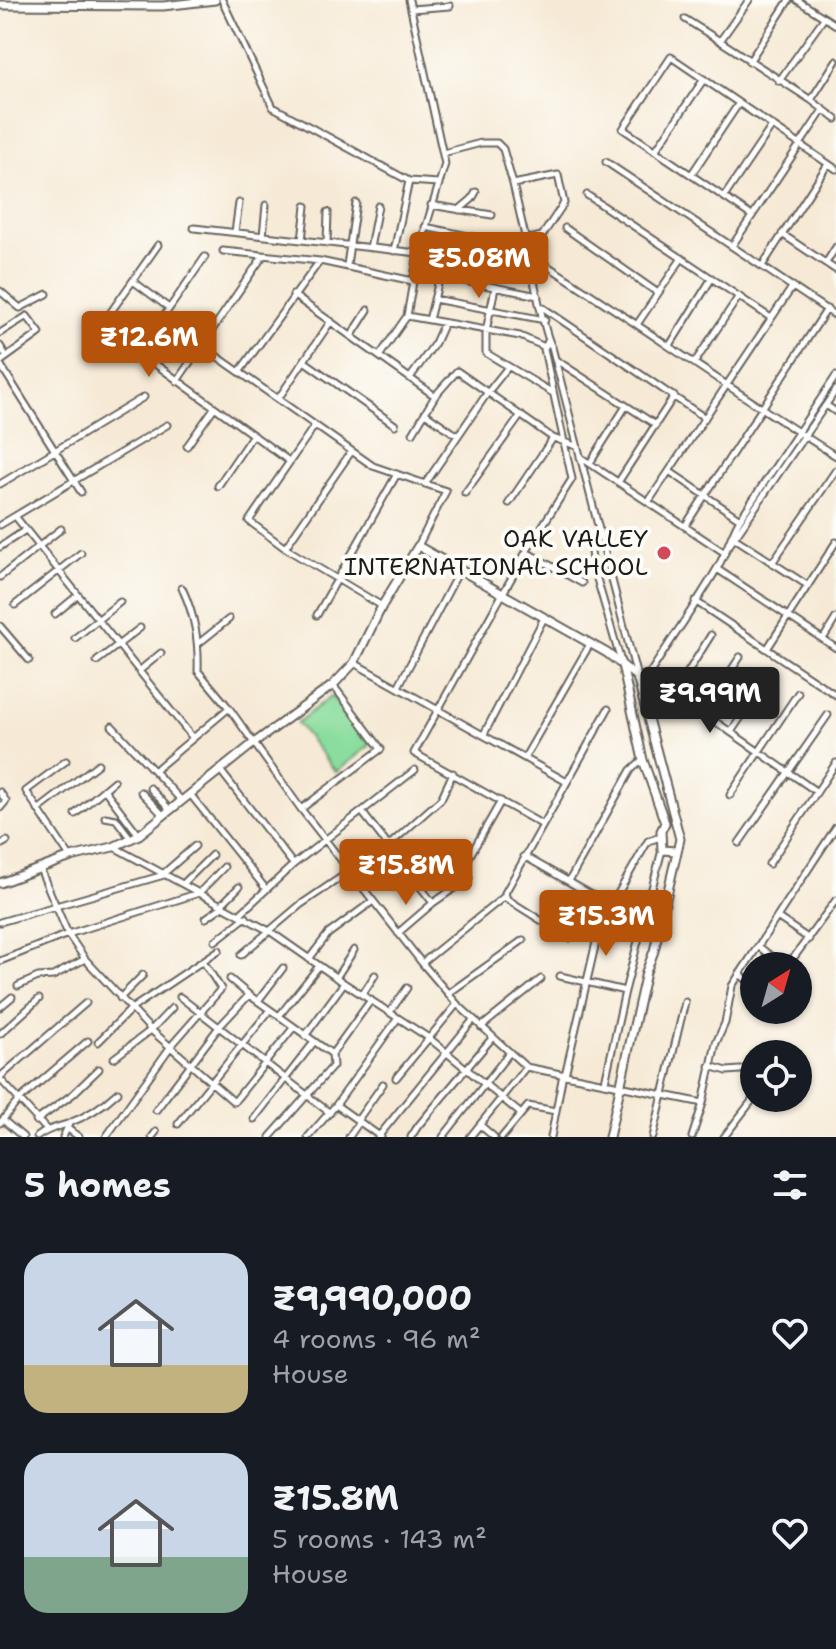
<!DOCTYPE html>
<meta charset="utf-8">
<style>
:root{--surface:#171b24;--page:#20242c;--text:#f1f3f6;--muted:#9ea1a6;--accent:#b45309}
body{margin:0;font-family:"Shantell Sans",sans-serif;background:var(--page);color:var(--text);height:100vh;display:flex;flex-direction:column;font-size:30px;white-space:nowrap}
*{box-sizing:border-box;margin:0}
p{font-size:26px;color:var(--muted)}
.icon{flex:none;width:44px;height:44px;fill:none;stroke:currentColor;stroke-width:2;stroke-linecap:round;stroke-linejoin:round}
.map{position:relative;height:1137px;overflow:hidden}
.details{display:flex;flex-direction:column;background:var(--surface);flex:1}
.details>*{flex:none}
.needle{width:52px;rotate:37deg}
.controls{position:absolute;left:740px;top:952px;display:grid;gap:16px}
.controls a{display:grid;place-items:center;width:72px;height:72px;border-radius:50%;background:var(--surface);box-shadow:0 2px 6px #0004;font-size:40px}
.price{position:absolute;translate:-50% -68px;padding:0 18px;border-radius:8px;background:var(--accent);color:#fff;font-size:26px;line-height:52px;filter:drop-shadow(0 2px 4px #0008)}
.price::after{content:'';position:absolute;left:50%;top:48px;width:24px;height:18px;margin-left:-12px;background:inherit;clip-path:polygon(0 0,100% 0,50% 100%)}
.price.selected{background:#222;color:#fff}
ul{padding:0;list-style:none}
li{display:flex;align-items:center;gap:24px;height:200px;padding:0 24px}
li span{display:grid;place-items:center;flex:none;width:224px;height:160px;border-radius:24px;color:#555}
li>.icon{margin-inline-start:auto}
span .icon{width:96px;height:96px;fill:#fffc;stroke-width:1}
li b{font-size:34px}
h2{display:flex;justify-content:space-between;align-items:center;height:96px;padding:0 24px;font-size:34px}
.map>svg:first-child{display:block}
.green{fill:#8add9e;stroke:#537c5d;stroke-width:2}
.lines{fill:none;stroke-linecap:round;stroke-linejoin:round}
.street-casing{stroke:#68645d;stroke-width:9}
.secondary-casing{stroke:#68645d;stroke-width:11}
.street{stroke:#fff;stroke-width:5}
.secondary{stroke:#fff;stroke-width:7}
.poi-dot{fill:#d1495b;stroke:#fdfcf7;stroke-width:3}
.labels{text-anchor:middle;stroke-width:8;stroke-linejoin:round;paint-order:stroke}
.poi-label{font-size:24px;fill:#1c1c1c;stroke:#fdfcf7;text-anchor:end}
</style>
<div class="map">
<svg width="836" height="1137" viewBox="0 0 836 1137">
<rect width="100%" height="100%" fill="#fdfcf7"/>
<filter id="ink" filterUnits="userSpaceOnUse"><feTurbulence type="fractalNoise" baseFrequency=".0125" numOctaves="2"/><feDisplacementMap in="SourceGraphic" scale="16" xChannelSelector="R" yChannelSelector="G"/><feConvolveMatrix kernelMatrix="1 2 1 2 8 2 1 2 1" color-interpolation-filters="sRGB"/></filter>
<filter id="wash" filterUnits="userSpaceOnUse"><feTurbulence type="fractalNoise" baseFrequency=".006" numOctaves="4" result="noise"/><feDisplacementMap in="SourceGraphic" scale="32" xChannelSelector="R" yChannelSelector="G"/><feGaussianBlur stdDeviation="1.8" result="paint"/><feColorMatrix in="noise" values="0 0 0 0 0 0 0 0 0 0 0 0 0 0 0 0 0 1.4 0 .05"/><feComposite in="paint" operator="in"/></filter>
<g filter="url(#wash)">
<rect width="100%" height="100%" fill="#f6ead6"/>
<path class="green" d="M 331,696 L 370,745 L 336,772 L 297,723 Z"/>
</g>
<g filter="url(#ink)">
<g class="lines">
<defs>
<path id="street" d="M 222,0 L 273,107 L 409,181 L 438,183
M 749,0 L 720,41 L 811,100 L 836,119
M 797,0 L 836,25
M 411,9 L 450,6
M 685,19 L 720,41
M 749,62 L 789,0
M 779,81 L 824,18
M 811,100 L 836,61
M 655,151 L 704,79
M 443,153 L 481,143 L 497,143 L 503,149 L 513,184
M 606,162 L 836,316
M 691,175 L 739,103
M 587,195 L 771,318
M 724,197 L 772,126
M 431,205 L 492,215
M 459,210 L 472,199 L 476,192
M 752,216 L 623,129 L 671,57 L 836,169
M 425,227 L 506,244 L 527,245 L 513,184 L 558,175 L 564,203 L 542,236 L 525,240
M 194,228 L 418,253
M 565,228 L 658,293
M 235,232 L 239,203
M 782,234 L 836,270
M 263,236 L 266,205
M 302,240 L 306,206
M 327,243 L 328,212
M 527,245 C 530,263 545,337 552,347 L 637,677 L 650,673 C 673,637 698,602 719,565 C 727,550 731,534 740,519 L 836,376
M 732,246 L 823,110
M 370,248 L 378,206
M 223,251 L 320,261 L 413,281
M 394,251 L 409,181
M 529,254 C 633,320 732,391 836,456
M 205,257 L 141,349 L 140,353 L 289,461
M 444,258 L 533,271
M 826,263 L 836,247
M 347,265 L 356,203
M 762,266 L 828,164
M 440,276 L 538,296
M 133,281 L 169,308
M 495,288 L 486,331 L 486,353 L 553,393
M 0,291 L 20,308 L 47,294
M 293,295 L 435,396
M 434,299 L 545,320
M 542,307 L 705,418
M 407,316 L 520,336 L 545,347
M 429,320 L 451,232
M 638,323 L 682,258
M 101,326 L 158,245
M 0,333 L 27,316 L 40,333 L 0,362
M 352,335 L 368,310
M 201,345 L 373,466 L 446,491 L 418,546
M 670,345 L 712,278
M 0,346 L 7,357
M 380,355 L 407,316 L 418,253 L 445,164 L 409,0
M 556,360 L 656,425
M 304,361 L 395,425
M 695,362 L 739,296
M 0,364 L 81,492
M 240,371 L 319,262
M 410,378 L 435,343 L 444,323
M 177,381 L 263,256
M 278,399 L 331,321
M 826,405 L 836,412
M 425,413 L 458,436
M 315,425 L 249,521 L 285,548 L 382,606
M 413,433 L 435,396 L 457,371 L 553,438 L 576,446
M 187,446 L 214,408
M 580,457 L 725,553
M 590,463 L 626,406
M 669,471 L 740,519
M 619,481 L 674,396
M 0,484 L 144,397
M 425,484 L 488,392 L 508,367
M 218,486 L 252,436
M 465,493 L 521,415
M 649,501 L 793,286
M 509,503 L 553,438
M 15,516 L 192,737
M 0,525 L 167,425
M 685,526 L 827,309
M 599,535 C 588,543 591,554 593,565 L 621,662
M 736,539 L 807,585
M 0,547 L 24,531
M 728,547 L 836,390
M 285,548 L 351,452
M 526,552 L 582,583
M 772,563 L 836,470
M 717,569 L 836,648
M 0,577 L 61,529
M 182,588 C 195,616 199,641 198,671 L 229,708 L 301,809 L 422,963 L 457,1004 L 526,1067 L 703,1103
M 695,601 L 836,695
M 15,605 L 81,553
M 55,614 L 77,596
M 317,615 L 397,474
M 0,626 L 29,660
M 75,638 L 120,602
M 823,639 L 836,618
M 199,643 L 229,619
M 767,649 L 836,542
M 97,661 L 140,628
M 354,663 L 567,782
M 139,671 L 161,653
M 649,674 L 676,691 L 677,695 L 673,695
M 653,678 L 673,695
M 398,687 L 459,571
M 676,691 L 711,635
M 677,695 L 817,792
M 703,713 L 740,657
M 112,726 L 182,801
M 731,732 L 768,677
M 484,734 L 544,618
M 525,757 L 590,644
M 66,761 L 26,791 L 70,857
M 220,770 L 293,864
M 154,771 L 229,708
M 150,788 L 170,810
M 104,789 L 139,835
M 0,792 L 6,801 L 0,808
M 141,792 L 163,815
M 190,794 L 266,889
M 730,795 L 798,693
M 301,809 L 381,749 L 333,685
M 38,810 L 98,764
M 362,812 L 433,903
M 75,814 L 114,781
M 105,817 L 116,819 L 131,839
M 543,825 L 414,753 L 526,552 L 572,479 L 544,349 L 548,341
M 739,843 L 828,715
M 0,845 L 7,841
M 388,846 L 441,799 L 453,773
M 114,847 L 271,932 L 344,983 L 429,1038 L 457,1004
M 524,856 L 611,906
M 468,859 L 501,801
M 769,864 L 836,763
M 40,869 L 68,934 L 85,959 L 151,1030 L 234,1102 L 293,1028
M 163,874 L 195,846
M 410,874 L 437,853
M 569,881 L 631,770 L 642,760
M 183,884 L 212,855
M 221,905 L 239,887
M 240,914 L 294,864 L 415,770
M 777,917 L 809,939
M 206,918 L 223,906
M 0,922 L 164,875
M 398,933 L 433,903 L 469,878
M 569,938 L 507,899 L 505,893 L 608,709
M 215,941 L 246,917
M 758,946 L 781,964 L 789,964 L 836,900
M 241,955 L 300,905 L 350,871
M 309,959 L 328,934 L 373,901
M 0,961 L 68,934 L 199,893 L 224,867
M 422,963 L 505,896
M 739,974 L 754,985
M 560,976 L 625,991
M 336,978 L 354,950
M 230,979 L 249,995
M 18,986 L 38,977 L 53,976 L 85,959
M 449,993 L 523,940
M 362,995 L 375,975
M 180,997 L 330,1113
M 120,998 L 143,975
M 258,1001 L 283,968
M 0,1007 L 12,997
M 390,1012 L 407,988
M 279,1016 L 332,1054
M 481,1027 L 541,979
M 0,1034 L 39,999
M 305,1036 L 344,983
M 98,1042 L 131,1009 L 219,950
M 114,1058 L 151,1030 L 172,1008
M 710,1066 L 727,1071 L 754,1069
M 565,1075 L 600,925 L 648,841 L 661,837
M 0,1077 L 86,1003
M 396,1078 L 429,1038 L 521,1114
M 0,1079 L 46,1129
M 605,1082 L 625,991 L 662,850
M 336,1105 L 381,1137
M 156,1110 L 219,1027 L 249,995 L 279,1016 L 319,966
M 254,1119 L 314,1042
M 3,1120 L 23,1137
M 36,1121 L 73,1094 L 99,1069
M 357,1121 L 383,1084
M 0,1123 L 19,1100 L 88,1041
M 178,1124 L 270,1010
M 480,1125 L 494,1137
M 68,1129 L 79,1137
M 37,1137 C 47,1129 55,1128 67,1124 C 86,1117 103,1106 118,1092
M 63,1137 L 69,1124
M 106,1137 L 171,1046 L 221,989 L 203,961
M 152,1137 L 156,1132
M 270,1137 L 333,1066 L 332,1054 L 371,1000
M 308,1137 L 336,1105 L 398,1018
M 349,1137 L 359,1122
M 378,1137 L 473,1020
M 411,1137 L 418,1126 L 493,1037
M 443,1137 L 510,1052
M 470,1137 L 526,1067
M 502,1137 L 528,1106 L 556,1111
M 551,1137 L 563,1074
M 653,1137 L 685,1002
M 692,1137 L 703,1103 L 716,1043 L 725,1023 L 732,986 L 836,827
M 724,1137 L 754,1098"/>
<path id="secondary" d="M 0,5 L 163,6 L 215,0
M 622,665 L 643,760 L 665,823 L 661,831 L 662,850 L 676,851
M 0,883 L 71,857 L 113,847 L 139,835 L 254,743 L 333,685 L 354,663 L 382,606 L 418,546 L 607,653 L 637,677 L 680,839 L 654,951 L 646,972 L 609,1137"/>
</defs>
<use href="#street" class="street-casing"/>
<use href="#secondary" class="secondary-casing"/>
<use href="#street" class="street"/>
<use href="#secondary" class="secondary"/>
</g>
</g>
<circle class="poi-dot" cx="664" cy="553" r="8"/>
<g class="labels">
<g class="poi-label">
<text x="648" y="547">OAK VALLEY<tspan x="648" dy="28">INTERNATIONAL SCHOOL</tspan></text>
</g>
</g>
</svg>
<div class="controls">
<a><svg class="needle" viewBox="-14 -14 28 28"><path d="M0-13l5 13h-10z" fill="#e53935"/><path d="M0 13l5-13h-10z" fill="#9ea1a6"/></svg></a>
<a><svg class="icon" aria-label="locate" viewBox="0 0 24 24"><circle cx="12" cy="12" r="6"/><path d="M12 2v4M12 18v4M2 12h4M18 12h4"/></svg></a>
</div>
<b class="price" style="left:479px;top:300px">₹5.08M</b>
<b class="price" style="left:149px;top:379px">₹12.6M</b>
<b class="price selected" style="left:710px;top:735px">₹9.99M</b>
<b class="price" style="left:406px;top:907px">₹15.8M</b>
<b class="price" style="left:606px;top:958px">₹15.3M</b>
</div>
<section class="details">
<h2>5 homes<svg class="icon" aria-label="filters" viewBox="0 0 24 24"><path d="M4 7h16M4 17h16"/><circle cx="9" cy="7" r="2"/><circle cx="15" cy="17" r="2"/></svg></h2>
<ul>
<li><span style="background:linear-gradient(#c9d6e8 70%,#c2b280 0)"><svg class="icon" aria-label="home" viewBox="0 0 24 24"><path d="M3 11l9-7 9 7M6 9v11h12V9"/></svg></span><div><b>₹9,990,000</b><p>4 rooms · 96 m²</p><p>House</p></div><svg class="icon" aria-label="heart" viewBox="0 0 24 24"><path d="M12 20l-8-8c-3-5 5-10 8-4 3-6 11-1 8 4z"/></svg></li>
<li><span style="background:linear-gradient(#c9d6e8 65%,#7fa58c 0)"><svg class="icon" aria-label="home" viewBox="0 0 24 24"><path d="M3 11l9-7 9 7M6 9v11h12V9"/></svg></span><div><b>₹15.8M</b><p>5 rooms · 143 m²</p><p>House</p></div><svg class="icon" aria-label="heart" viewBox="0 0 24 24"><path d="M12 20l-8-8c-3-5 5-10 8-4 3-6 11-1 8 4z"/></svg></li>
</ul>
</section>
